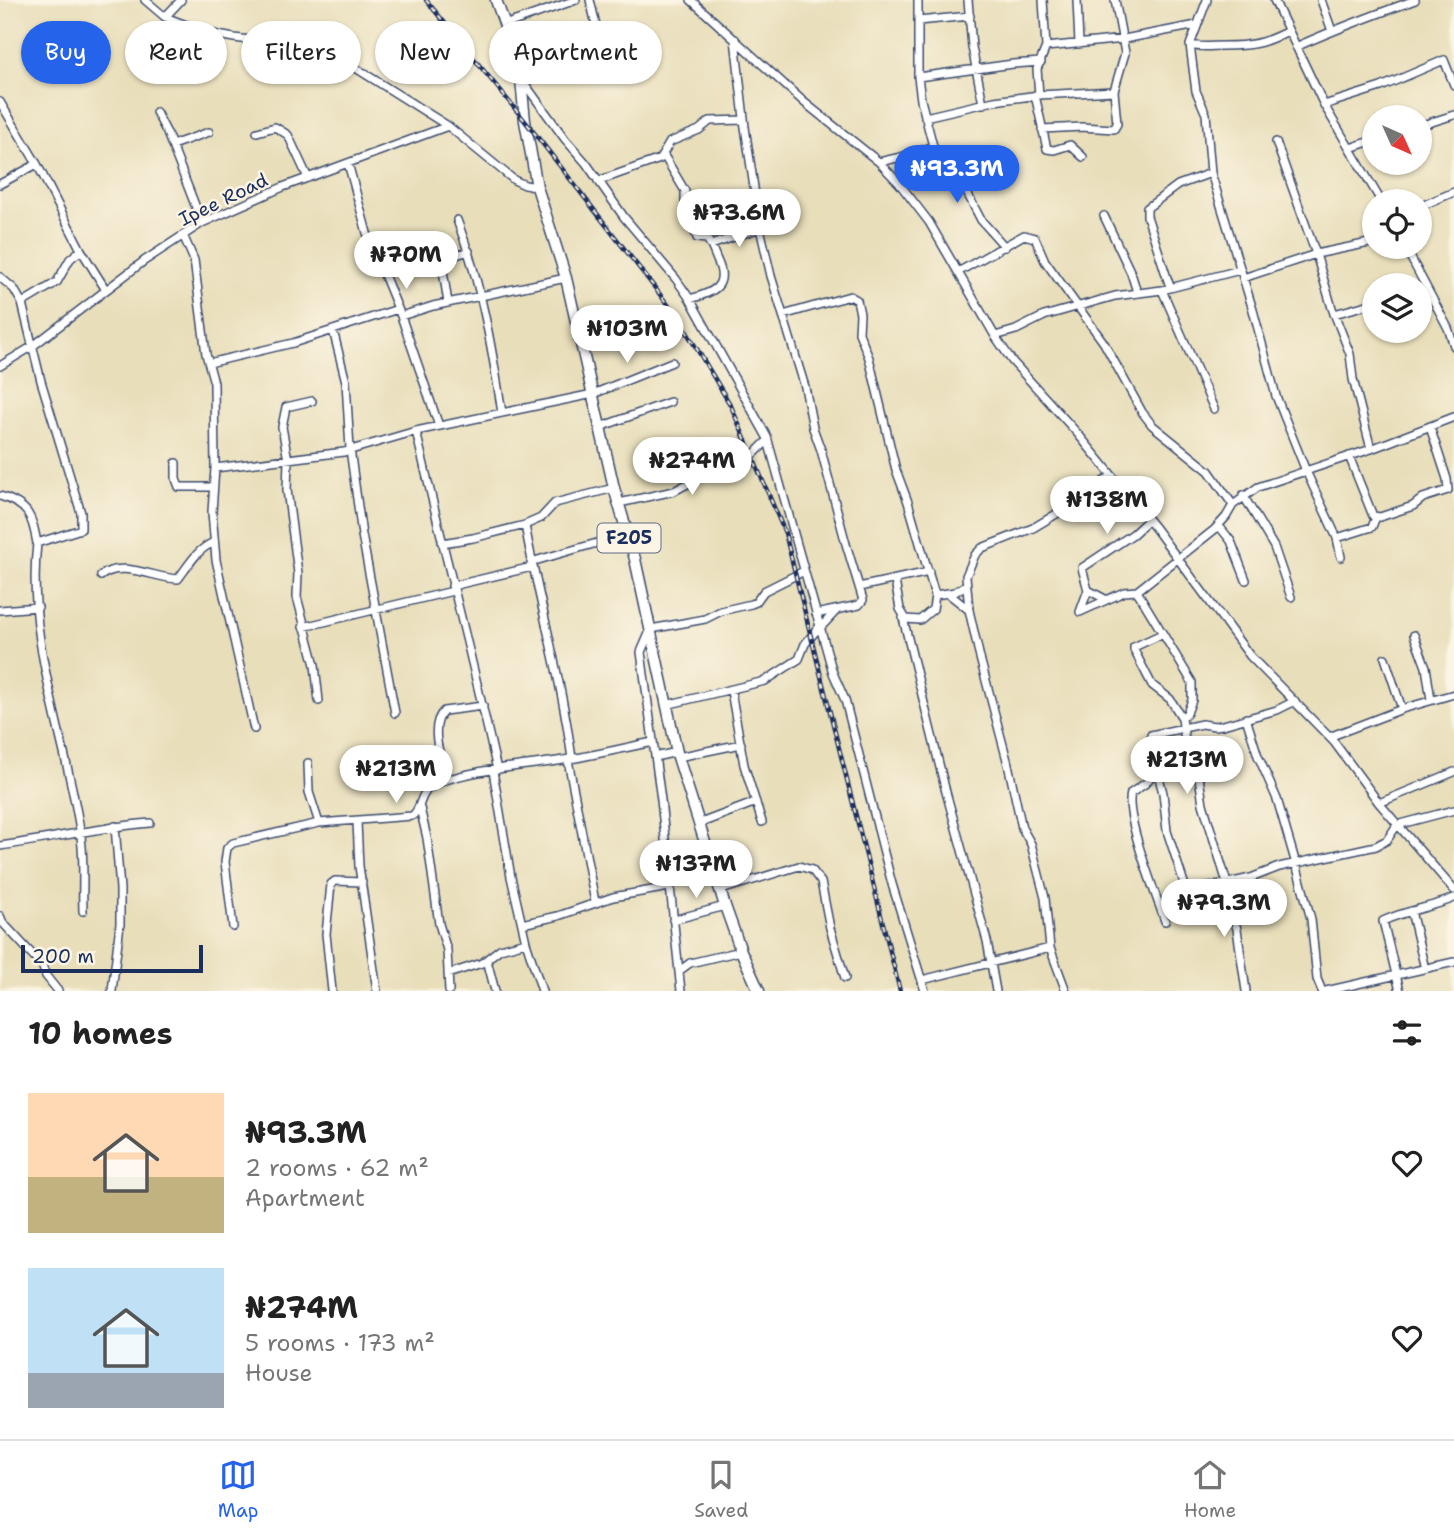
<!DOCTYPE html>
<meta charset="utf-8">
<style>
:root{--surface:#fff;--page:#f2f2f2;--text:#222;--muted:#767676;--line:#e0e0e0;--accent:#2563eb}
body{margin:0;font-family:"Shantell Sans",sans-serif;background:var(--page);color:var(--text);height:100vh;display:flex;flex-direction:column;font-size:26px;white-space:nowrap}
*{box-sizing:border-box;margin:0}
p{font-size:23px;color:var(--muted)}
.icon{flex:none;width:38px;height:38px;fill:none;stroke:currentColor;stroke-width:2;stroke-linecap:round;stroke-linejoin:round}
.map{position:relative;height:991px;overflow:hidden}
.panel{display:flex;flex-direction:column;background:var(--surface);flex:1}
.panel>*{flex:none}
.hud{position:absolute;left:21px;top:21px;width:700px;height:63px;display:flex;gap:14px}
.needle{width:46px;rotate:135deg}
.tools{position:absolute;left:1362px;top:105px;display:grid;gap:14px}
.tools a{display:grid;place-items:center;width:70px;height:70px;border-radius:50%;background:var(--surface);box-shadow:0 2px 5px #0004;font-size:35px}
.scale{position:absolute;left:21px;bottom:18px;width:182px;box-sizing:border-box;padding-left:7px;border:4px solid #1b2f5e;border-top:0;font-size:19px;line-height:24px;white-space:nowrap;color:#1b2f5e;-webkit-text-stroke:5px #fcf5e5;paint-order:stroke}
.price{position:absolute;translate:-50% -60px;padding:0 16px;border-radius:24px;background:#fff;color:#222;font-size:23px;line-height:46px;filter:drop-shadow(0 2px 4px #0008)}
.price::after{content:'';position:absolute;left:50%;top:42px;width:21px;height:16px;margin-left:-10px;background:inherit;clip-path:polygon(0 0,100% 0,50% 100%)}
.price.current{background:var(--accent);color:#fff}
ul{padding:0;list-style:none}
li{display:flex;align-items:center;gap:21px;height:175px;padding:0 28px}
li span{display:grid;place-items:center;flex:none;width:196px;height:140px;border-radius:0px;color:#555}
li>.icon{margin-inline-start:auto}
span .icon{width:84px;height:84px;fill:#fffc;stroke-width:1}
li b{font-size:30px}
h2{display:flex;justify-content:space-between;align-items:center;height:84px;padding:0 28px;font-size:30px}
.chip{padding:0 24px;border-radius:32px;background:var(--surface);box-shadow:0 2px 5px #0004;font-size:24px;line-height:63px}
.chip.current{background:var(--accent);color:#fff}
.dock{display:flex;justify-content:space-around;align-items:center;height:98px;border-top:2px solid var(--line);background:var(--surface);font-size:19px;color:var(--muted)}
.dock a{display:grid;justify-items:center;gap:4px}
.dock .current{color:var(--accent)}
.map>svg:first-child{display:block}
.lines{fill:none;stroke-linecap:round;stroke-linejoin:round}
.minor-casing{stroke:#3a496c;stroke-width:10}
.major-casing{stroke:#3a496c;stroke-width:13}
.minor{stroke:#fff;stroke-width:7}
.major{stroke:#fff;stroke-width:10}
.rail-casing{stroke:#1b2f5e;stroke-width:4.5}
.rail{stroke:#fcf5e5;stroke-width:2;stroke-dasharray:5;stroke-linecap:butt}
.labels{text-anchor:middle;stroke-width:5;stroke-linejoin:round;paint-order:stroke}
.shield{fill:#fcf5e5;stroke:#5e6a86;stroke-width:2}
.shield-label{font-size:18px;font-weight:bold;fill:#1b2f5e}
.street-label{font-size:19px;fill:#1b2f5e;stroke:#fcf5e5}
</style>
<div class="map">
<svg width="1454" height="991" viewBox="0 0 1454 991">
<rect width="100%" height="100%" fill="#fcf5e5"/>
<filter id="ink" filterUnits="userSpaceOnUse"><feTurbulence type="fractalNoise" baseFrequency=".0143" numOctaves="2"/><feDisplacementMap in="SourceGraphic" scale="14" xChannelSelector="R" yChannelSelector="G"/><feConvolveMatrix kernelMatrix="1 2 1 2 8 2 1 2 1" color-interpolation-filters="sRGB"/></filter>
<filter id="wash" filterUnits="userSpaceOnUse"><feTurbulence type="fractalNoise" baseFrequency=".00686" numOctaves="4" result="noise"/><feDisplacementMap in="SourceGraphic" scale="28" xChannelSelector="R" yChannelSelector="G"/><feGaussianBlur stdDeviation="1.57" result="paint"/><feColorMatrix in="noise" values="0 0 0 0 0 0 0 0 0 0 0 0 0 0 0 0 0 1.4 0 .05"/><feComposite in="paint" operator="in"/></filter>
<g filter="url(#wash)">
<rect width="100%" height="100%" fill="#e8deba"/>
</g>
<g filter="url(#ink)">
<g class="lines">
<defs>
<path id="minor" d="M 145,0 L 165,17 L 207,33 L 234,38 L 297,46 L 322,52 L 343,60 L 448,126 L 514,180 L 525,185 L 537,187
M 590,0 L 597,29 L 602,33 L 612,32 L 616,45
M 691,0 L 805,103 L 879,162 L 899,183 L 929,222 L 995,336 L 1012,361 L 1078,434 L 1155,528 L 1250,656 L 1334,742 L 1379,803 L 1454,890
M 968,0 L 972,47 L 983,104
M 1077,0 L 1079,44
M 1207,0 L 1190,45 L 1196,91 L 1206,114 L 1211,173 L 1253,310 L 1276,396 L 1306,471 L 1337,538 L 1341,557
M 1274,0 L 1324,105 L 1381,201
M 1321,0 L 1332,31
M 165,17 L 181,0
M 918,21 L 970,16
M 504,25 L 576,0
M 735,39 L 745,127 L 760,228 L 771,276 L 805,387 L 813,428 L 821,450 L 846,544 L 863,600 L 859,605 L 816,614
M 1190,45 C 1202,48 1211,46 1223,46 C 1250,46 1263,44 1288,31
M 1046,47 L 1124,39 L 1197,25
M 1296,47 C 1335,29 1375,15 1415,0
M 918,77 L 1013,64 L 1041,62
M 522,80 L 565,139 L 586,163 L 624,217 L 676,279 L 690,299 L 767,437 L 833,673 L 845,700 L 892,884 L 925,991
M 1035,95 L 1047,149 L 1054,150 L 1070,145 L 1083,157
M 1039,95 L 1037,69 L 1046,47 L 1043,0
M 0,102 L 37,164 L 81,250 L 106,290
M 1324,105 L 1381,87 L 1444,60 L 1454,85
M 156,112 L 167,133 L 202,223
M 925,117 L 994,101 L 1039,95 L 1114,91 L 1125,53 L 1115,0
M 1419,126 L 1454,115
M 1042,129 L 1082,127 L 1114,129 L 1117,124 L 1114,91
M 257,132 L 275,127 L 288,135 L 308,178
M 1276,142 L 1316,254 L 1332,308 L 1350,354 L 1353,379 L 1371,449
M 172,145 L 209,132
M 933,146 L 942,160 L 962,183 L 981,220 L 1005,247
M 1350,148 L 1374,140
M 663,154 L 685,191 L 685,201 L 697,238 L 707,239 C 712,246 714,253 717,260 C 730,287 712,293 690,299
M 879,162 L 910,155 L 933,146 L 921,100 L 918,77 L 918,0
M 348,163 L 367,233 L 401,316 L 439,426
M 598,181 L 660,159 L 670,142 L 699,130 L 710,121 L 744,120
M 0,184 L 37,164
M 1419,207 L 1454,192
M 1104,216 L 1131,273 L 1137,292
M 457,220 C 481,282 492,348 502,413
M 183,235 L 194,260 L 206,354 L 214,383 L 215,468 L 212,512 L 216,560 L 254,729
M 711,245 L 760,228
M 1405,247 L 1448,328 L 1454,346
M 958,272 L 1024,235 L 1035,238 L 1045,261 L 1104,343 L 1142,412 L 1152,425 L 1209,471 L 1233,505
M 0,277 L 14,289 L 22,303 L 41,381 L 81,513 L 81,529 L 37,543 C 26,641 65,735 80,830 C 85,857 82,884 83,911
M 1243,278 L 1316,254 L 1374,242
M 1170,287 L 1147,216 L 1147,208 L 1178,185 L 1211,173
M 1162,290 L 1214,409
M 22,303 L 57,282 L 70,259 L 81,250
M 448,303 L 442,264 L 453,256 L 469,251
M 1334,314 L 1374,303
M 783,315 L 850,296 L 857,300 L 860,314 L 859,333 L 869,358 L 896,470 L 908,502 L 935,595 L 933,609 L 920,620 L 906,619 L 900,609 L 895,581
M 401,316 L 433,306 L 566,278
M 333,330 L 346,382 L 350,449 L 362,535 L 395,713
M 995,336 L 1016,330 L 1044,316 L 1115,296 L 1162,290 L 1240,270
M 209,363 L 293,343 L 398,309
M 0,366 L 33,346 L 144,261 L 202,223 L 283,187 L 448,126
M 312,401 L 286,407 L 282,427 L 288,460 L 287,490 L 298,573 L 297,597 L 315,665 L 319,701
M 600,427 L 670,402
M 416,431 C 442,544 472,657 497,770
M 1349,456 L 1373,516 L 1380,517 L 1413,506 L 1423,498 L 1448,490 L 1447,479 L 1430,427
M 176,463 L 176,479 L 179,487 L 213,487
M 215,468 L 344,452 L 416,431 L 593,394 L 672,362
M 1243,495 L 1274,547 L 1291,597
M 0,496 C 29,505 32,516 37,543
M 619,503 L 674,491 L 708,473 L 752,456 L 768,440
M 525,525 C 539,603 562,680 572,759
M 1219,526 L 1231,541 L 1246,580
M 1337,538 L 1372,527 L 1376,517
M 442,543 L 473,538 L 525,525 L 541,518 L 555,503 L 614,488
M 531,562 L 628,534
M 101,576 C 120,559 157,579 178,579 C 189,565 196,550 214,542
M 452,586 L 532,567
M 859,587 L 929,572
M 1137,591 L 1214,530 L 1226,517 L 1233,505 L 1258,487 L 1371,449 L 1454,417
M 949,594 L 969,610
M 935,595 L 955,592 L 966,585
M 1105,599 L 1088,590 L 1082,568 L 1133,534 L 1148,520
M 0,610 L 38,607
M 1080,612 L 1124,592 L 1137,591 L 1192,682 L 1192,700 L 1187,713 L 1182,718 L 1185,742 L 1198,771 L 1203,804 L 1227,883 L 1228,898 L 1237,929 L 1246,991
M 1080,612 L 1088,590
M 903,618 L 946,792 L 987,941 L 996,991
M 303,627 L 453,591
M 820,628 L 836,611
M 1162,634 L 1134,647 L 1134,650 L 1152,685 L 1170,699 L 1182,718
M 1414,635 L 1426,667 L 1431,700
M 1385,658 L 1402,709
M 731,691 L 744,765 L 762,822
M 1295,701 L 1277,710 L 1223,725 L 1215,726 L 1202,724 L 1151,735 L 1150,743 L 1163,793 L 1167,831 L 1187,892 L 1251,878 L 1279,867 L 1376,846 L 1387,840 L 1397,825 L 1454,810
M 666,705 L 765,681 L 799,659 L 805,644 L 820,626
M 1246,718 L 1258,756 L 1277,799 L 1296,864 L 1311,919 L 1317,979 L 1322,991
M 1329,737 L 1402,709 L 1454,694
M 655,757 L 677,752
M 678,757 L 741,744
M 568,760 L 595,902
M 308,763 L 309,792 L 319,823
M 1157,768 L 1146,783 L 1131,793 C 1124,816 1156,895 1165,921
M 493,771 L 511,877 L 526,942 L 542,991
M 448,779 C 441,761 428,726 444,711 L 483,706
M 1379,803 L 1454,772
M 420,808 L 427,838 L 439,924 L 447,950 L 449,991
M 357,822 L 359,866 L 377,991
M 698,824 L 756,802
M 0,846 C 50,839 100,827 150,823
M 721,890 L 799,866 L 812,870 L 821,882 L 830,928 L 845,978
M 1411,911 L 1425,969
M 0,916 L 3,923 L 42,965 L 46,976 L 58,991
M 673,920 L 725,906
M 522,924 L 558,916 L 613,897 L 669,887
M 233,927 L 225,862 L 227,848 L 233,843 L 319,823 L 412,816 C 422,809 419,793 432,786 C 460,770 529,766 563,760 C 593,756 623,748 653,742
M 487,960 L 495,991
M 679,971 L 690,963 L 741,951
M 448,974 L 482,963 L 500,949 L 526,942
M 922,980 L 1050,948
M 112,991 L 120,924 L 120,889 L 115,826
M 332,991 L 326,934 L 331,884 L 335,881 L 362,882
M 681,991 L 661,800 L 641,652 L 651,629 L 705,619 L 721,611 L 751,604 L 756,602 L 764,591 L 804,571
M 1066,991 L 1050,948 L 1045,898 L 1031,844 L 1022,828 L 1008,764 L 980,658 L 969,610 L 966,576 L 975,555 L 982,548 L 1033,528 L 1078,501 L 1111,476
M 1326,991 L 1454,962
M 1400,991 L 1383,921 C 1406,910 1431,908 1454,898"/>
<path id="major" d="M 496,0 L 520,69 L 525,121 L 537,187 L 566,278 L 614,488 L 635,559 L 678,757 L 725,906 L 741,951 L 759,991"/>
</defs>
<use href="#minor" class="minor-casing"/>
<use href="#major" class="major-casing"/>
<use href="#minor" class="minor"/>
<use href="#major" class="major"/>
<defs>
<path id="rail" d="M 426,0 L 525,121 L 679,319 L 731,406 L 785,533 L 900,991"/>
</defs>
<use href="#rail" class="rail-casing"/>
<use href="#rail" class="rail"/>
</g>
</g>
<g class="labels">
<rect class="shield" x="597.5" y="523.5" width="63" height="29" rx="5"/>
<g class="shield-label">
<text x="629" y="544">F205</text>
</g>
<g class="street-label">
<text transform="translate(223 199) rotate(-26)" y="7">Ipee Road</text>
</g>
</g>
</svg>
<div class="tools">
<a><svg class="needle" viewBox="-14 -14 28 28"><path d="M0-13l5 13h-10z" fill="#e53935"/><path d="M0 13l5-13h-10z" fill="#767676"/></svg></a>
<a><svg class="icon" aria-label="locate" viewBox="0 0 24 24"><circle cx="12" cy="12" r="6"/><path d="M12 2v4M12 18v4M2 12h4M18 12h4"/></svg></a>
<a><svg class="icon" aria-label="layers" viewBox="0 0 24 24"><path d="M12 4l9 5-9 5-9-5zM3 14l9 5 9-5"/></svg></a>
</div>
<div class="scale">200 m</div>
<b class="price current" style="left:957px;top:205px">₦93.3M</b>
<b class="price" style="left:739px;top:249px">₦73.6M</b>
<b class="price" style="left:406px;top:291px">₦70M</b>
<b class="price" style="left:627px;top:365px">₦103M</b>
<b class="price" style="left:692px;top:497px">₦274M</b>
<b class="price" style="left:1107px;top:536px">₦138M</b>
<b class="price" style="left:1187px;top:796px">₦213M</b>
<b class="price" style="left:396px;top:805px">₦213M</b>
<b class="price" style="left:696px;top:900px">₦137M</b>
<b class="price" style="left:1224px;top:939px">₦79.3M</b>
<div class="hud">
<a class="chip current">Buy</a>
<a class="chip">Rent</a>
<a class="chip">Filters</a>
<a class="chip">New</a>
<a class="chip">Apartment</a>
</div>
</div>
<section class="panel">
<h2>10 homes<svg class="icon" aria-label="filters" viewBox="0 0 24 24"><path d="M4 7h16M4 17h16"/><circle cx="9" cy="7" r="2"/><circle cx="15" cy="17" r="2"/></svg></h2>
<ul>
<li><span style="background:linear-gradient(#ffd9b3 60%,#c2b280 0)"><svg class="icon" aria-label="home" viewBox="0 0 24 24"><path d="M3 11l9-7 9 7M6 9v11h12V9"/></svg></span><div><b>₦93.3M</b><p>2 rooms · 62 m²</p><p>Apartment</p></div><svg class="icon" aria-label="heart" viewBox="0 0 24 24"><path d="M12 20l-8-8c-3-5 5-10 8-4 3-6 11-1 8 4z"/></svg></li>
<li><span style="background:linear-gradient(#bfe0f5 75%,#9aa5b1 0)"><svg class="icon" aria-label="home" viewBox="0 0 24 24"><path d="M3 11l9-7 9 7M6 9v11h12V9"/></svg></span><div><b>₦274M</b><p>5 rooms · 173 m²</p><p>House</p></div><svg class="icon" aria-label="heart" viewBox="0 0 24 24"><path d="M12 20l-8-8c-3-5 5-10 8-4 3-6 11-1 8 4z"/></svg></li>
</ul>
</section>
<nav class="dock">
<a class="current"><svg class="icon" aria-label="map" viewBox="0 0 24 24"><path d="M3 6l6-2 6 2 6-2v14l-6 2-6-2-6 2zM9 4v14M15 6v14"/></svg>Map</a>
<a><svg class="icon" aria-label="saved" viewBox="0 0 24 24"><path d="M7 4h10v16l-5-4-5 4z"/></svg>Saved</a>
<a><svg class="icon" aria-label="home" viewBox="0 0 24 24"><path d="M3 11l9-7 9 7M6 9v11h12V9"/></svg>Home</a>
</nav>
